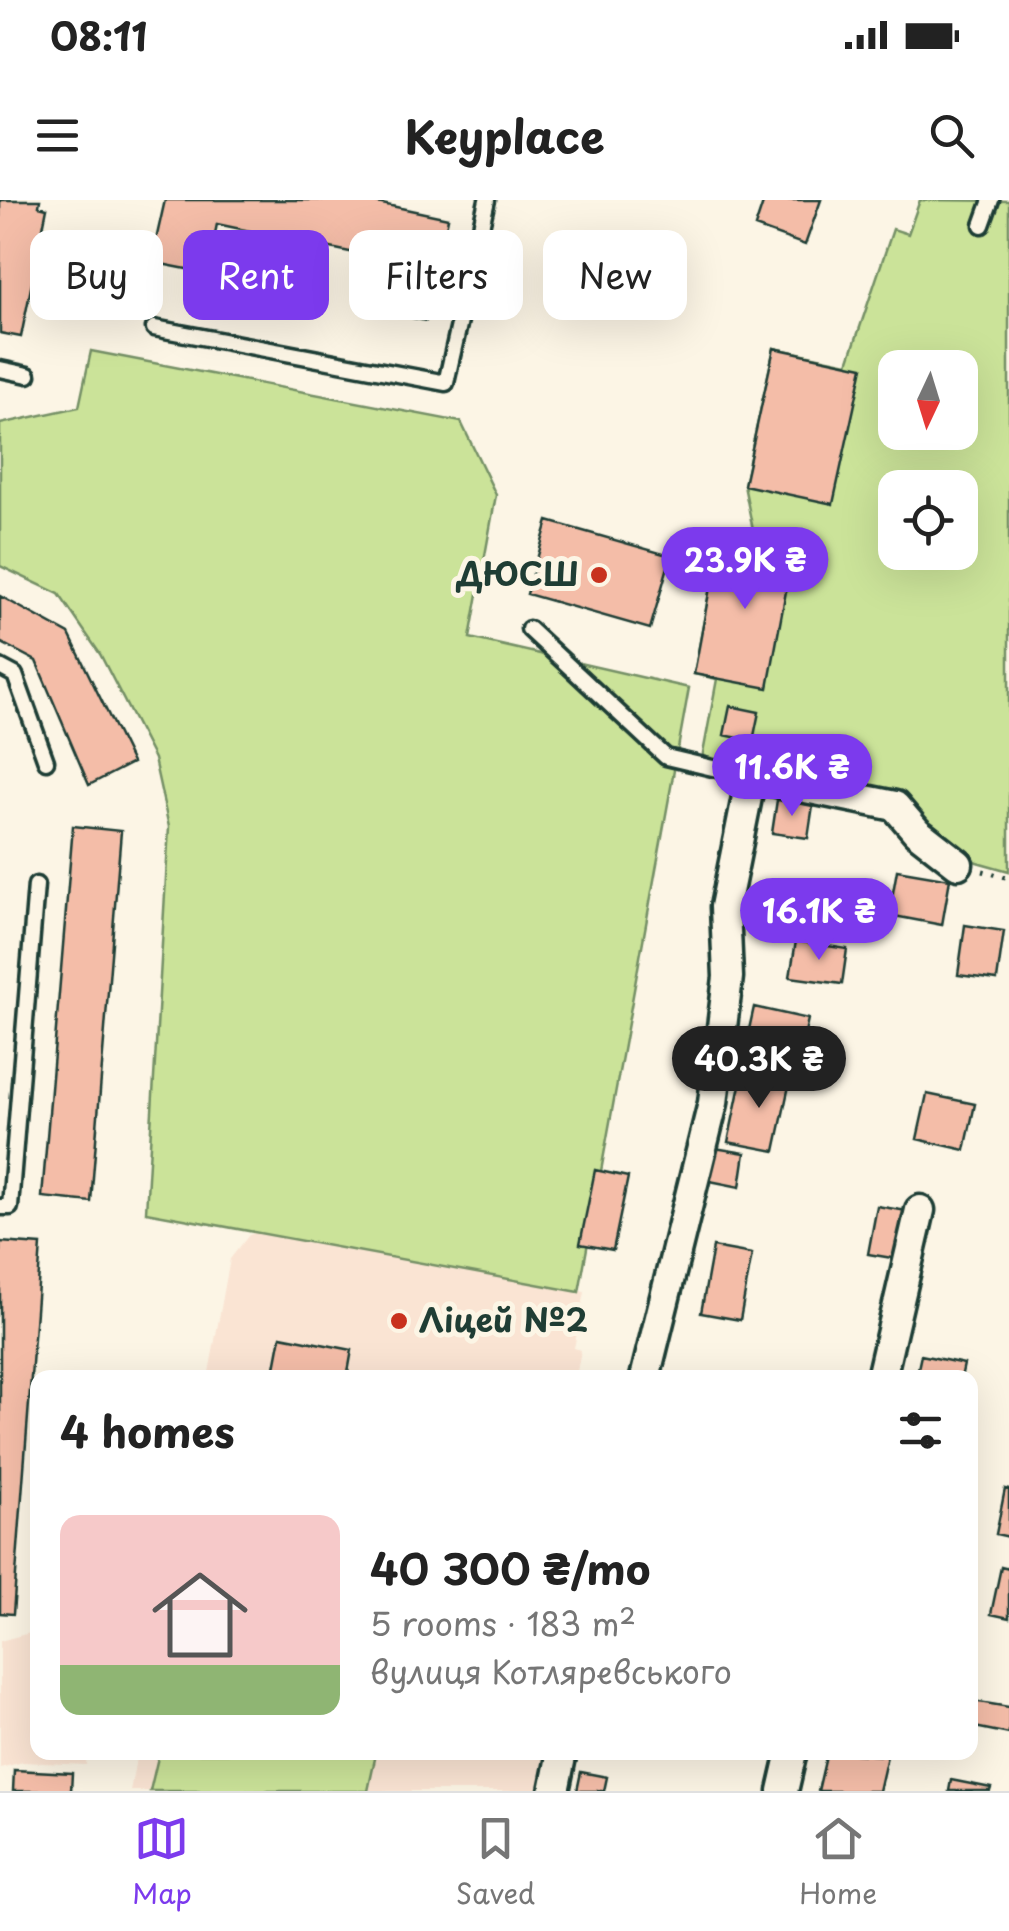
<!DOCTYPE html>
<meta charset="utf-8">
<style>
:root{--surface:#fff;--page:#f6f6f6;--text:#222;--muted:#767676;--line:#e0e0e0;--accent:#7c3aed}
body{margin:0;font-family:"Playpen Sans",sans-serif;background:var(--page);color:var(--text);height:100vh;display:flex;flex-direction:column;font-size:38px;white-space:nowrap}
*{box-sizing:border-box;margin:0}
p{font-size:32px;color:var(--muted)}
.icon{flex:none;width:55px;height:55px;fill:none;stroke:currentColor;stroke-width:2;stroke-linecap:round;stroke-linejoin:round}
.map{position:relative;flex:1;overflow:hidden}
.drawer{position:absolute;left:30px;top:1170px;width:948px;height:390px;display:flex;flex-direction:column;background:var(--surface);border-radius:20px;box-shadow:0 10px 40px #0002}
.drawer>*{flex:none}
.banner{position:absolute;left:30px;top:30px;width:950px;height:90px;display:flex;gap:20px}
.needle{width:65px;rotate:184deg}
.controls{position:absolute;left:878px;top:150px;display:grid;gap:20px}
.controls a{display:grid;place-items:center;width:100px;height:100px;border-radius:20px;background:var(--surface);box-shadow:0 10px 40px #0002;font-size:50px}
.price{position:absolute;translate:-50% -85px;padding:0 22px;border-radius:35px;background:var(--accent);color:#fff;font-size:32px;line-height:65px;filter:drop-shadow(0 2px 5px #0008)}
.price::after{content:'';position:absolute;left:50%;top:60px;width:30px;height:22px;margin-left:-15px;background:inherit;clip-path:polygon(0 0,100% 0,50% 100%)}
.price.current{background:#222;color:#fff}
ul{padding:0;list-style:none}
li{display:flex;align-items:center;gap:30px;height:250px;padding:0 30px}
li+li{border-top:2px solid var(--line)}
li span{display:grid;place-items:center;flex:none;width:280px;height:200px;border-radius:20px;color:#555}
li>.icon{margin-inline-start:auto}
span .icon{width:120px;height:120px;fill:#fffc;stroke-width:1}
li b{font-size:42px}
h2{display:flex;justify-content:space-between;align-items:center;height:120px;padding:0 30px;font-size:42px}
.chip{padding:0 35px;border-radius:20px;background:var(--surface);box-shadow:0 10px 40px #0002;font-size:35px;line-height:90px}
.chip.current{background:var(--accent);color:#fff}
.status{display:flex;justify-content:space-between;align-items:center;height:70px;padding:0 50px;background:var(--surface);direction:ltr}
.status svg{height:28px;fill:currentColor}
header{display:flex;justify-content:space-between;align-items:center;height:130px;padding:0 30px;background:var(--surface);font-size:45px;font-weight:700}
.tab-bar{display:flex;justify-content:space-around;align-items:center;height:140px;border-top:2px solid var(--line);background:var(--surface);font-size:28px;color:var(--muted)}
.tab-bar a{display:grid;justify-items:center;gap:5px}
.tab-bar .current{color:var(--accent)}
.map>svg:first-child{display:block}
.built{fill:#fae4d3}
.green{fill:#cbe399;stroke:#759066;stroke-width:2.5;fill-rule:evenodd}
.building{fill:#f4bda8;stroke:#1f3d34;stroke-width:2.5}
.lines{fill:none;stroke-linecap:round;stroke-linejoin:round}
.service-casing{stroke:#1f3d34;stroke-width:21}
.minor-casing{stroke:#1f3d34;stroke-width:35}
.path{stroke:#1f3d34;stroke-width:5;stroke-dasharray:2.5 8;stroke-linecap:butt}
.service{stroke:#fcf5e5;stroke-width:14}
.minor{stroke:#fcf5e5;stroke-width:28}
.poi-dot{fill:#c8321e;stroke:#fcf5e5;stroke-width:4}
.labels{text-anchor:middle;stroke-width:10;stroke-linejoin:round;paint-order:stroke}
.poi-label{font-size:32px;font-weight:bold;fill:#1f3d34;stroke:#fcf5e5;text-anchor:end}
</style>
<div class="status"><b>08:11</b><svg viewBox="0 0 49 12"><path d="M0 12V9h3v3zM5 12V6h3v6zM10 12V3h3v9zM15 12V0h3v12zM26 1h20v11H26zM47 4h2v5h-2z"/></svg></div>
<header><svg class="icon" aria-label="menu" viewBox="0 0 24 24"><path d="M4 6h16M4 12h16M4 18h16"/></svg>Keyplace<svg class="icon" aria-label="search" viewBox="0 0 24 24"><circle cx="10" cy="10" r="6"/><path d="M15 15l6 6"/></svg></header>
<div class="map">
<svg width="1009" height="1591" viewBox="0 0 1009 1591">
<rect width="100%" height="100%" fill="#fcf5e5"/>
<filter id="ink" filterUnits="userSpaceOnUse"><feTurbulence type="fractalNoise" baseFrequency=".01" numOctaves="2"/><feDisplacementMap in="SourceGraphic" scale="20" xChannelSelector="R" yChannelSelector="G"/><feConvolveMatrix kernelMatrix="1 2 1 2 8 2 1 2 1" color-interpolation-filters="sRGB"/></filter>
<g filter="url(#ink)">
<path class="built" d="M 259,1031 L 585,1092 L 574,1148 L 581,1150 L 576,1177 L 208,1178 L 230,1059 L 249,1035 Z
M 37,1431 L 38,1552 L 87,1553 L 86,1565 L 23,1562 L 0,1568 L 0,1441 Z
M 137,1553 L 550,1553 L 541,1591 L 130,1591 Z"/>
<path class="green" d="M 920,0 L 1009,1 L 1009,671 L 977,662 L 959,652 L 901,599 L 702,559 L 717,479 L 694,474 L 716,355 L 736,359 L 741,334 L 754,335 L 744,285 L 774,148 L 848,163 L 893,29 L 908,34 ZM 895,168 L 960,168 L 960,232 L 895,232 ZM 895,288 L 960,288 L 960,352 L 895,352 Z
M 91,151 L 461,222 L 496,295 L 470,438 L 689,488 L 579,1092 L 146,1012 L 169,627 L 154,559 L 100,454 L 59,394 L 0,366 L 0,224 L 79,207 Z
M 369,1553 L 376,1554 L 368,1591 L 150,1591 L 159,1553 Z"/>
<path class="building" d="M 0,0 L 40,0 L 39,6 L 47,8 L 21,137 L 0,133 Z
M 165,0 L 363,0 L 448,18 L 426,121 L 372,109 L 383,59 L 217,24 L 207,73 L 151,62 Z
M 764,0 L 821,0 L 805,45 L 755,27 Z
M 774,148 L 863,167 L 833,304 L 744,285 Z
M 548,321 L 671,356 L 650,429 L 527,394 Z
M 741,334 L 795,343 L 768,488 L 694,474 L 716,355 L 736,359 Z
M 0,396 L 69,434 L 132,563 L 89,585 L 36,461 L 0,442 Z
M 730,506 L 759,512 L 753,541 L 724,535 Z
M 777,600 L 813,605 L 808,638 L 772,633 Z
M 73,626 L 121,631 L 91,1002 L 42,997 Z
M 897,670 L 950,679 L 942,725 L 889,715 Z
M 965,725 L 1004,731 L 997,780 L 958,775 Z
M 796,741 L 847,749 L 842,784 L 790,777 Z
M 754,807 L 808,819 L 800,855 L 746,843 Z
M 743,871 L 790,881 L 775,951 L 728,942 Z
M 927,894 L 975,904 L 965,950 L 917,939 Z
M 715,948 L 745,953 L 740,987 L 710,981 Z
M 595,970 L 628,977 L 613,1050 L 580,1044 Z
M 877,1006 L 907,1011 L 898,1059 L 868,1054 Z
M 0,1042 L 41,1045 L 13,1414 L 0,1413 Z
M 713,1047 L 752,1054 L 740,1120 L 701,1113 Z
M 281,1136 L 352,1150 L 347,1178 L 326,1174 L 325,1178 L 273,1178 Z
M 921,1155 L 964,1164 L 961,1178 L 916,1178 Z
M 1005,1289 L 1009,1290 L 1009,1337 L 996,1334 Z
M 1001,1367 L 1009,1369 L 1009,1418 L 991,1414 Z
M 973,1501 L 1009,1507 L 1009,1534 L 970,1526 Z
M 827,1552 L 887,1556 L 879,1591 L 818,1591 Z
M 14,1570 L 72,1573 L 71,1591 L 13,1591 Z
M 581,1572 L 607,1577 L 604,1591 L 577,1591 Z
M 951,1580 L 991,1588 L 990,1591 L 949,1591 Z"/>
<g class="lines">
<defs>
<path id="service" d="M 982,25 L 991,0
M 154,128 L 446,183 L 487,0
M 0,169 L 28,175
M 529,429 L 666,557 L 751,577
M 0,467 L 15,475 L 46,561
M 0,1007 L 10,1007 L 36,685"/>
<path id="minor" d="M 645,1178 L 713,903 L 728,777 L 725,707 L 751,577 L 895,606 L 917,632 L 958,664
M 881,1178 L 920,1010
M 554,1591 L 562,1552
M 783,1591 L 792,1552"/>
</defs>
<use href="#service" class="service-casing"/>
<use href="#minor" class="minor-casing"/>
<path class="path" d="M 983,671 L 1009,678"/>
<use href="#service" class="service"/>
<use href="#minor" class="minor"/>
</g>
</g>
<g class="poi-dot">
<circle cx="599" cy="375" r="10"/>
<circle cx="399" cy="1121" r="10"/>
</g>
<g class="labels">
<g class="poi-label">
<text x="579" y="386">ДЮСШ</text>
<text x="419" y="1132" text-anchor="start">Ліцей №2</text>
</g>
</g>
</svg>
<div class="controls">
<a><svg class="needle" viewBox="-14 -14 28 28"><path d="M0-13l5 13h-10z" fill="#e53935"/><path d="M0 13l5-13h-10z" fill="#767676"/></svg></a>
<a><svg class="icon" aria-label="locate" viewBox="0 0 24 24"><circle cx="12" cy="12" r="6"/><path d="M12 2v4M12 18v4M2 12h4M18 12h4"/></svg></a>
</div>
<b class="price" style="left:745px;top:412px">23.9K ₴</b>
<b class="price" style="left:792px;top:619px">11.6K ₴</b>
<b class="price" style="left:819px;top:763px">16.1K ₴</b>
<b class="price current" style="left:759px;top:911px">40.3K ₴</b>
<div class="banner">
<a class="chip">Buy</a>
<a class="chip current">Rent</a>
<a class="chip">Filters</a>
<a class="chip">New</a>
</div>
<section class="drawer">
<h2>4 homes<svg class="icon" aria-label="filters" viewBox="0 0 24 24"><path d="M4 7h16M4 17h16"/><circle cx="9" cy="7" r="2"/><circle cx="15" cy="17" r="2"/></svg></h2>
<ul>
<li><span style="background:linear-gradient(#f6c9c9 75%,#8fb573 0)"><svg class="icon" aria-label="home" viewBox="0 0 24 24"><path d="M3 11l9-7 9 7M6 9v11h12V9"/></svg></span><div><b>40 300 ₴/mo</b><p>5 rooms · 183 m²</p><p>вулиця Котляревського</p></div></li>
</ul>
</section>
</div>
<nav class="tab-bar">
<a class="current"><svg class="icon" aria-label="map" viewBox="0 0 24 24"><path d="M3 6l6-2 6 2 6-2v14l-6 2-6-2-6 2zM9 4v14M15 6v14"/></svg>Map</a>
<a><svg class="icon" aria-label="saved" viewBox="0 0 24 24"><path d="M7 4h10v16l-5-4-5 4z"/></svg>Saved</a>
<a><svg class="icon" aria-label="home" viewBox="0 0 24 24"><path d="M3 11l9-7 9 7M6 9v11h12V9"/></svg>Home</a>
</nav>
